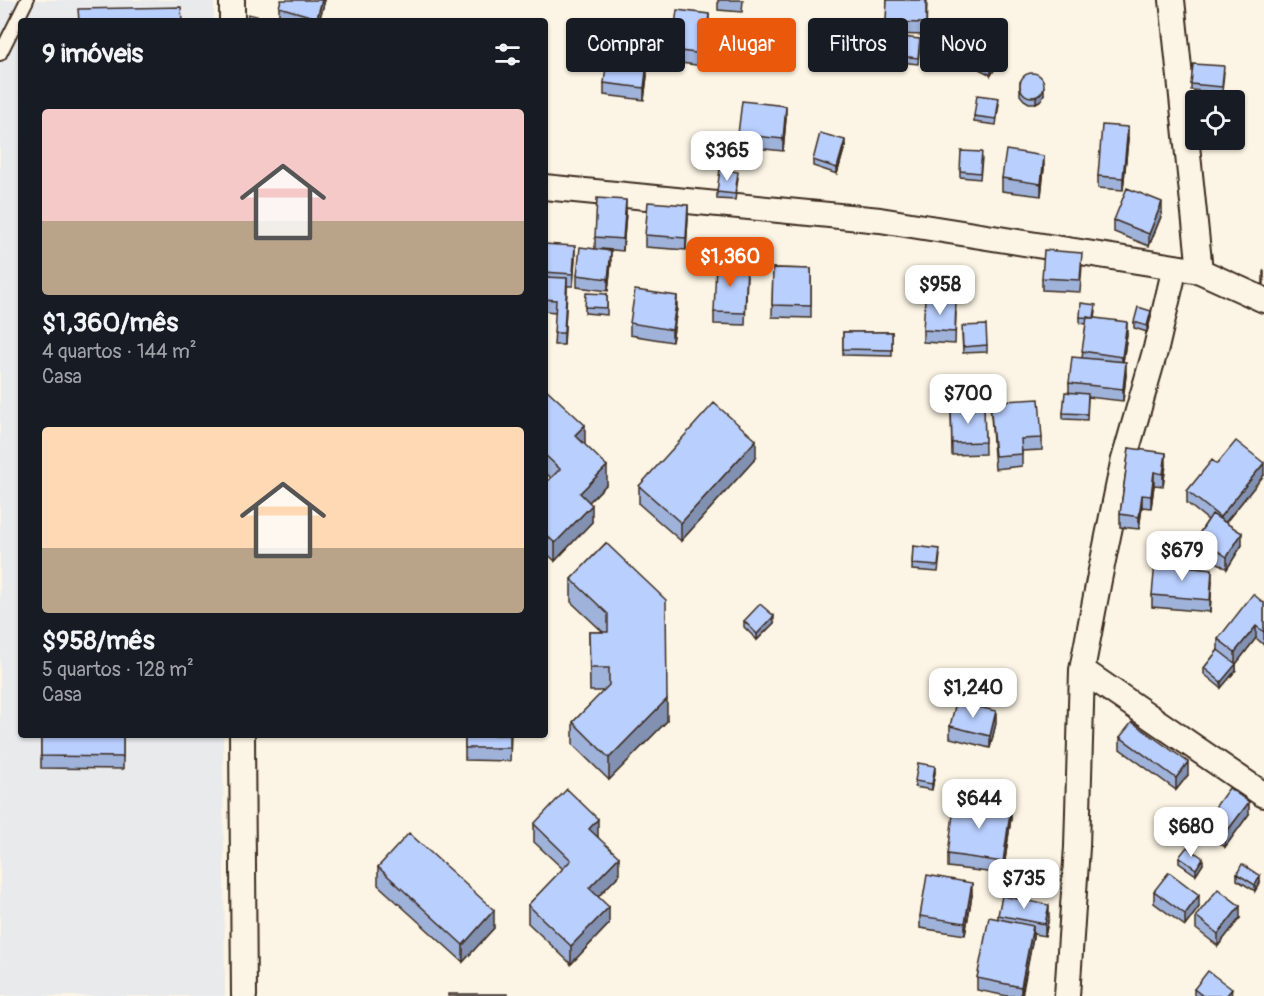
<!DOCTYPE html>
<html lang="pt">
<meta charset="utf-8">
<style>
:root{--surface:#171b24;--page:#20242c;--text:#f1f3f6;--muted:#9ea1a6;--accent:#ea580c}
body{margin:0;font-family:Pangolin,sans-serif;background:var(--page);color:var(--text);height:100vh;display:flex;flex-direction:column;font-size:22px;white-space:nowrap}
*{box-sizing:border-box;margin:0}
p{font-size:20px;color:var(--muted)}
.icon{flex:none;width:33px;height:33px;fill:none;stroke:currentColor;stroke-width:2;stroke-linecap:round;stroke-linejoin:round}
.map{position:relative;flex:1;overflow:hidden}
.details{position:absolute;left:18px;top:18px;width:530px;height:720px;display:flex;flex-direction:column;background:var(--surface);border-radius:6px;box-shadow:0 2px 4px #0004}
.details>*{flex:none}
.top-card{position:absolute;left:566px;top:18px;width:570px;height:54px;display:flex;gap:12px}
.controls{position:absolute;left:1185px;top:90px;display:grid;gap:12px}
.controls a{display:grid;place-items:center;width:60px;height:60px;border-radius:6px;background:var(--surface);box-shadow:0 2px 4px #0004;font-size:30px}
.price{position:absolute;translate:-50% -51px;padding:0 14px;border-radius:12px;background:#fff;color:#222;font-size:20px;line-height:39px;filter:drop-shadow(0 2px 3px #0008)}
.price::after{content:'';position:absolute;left:50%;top:36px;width:18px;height:14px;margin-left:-9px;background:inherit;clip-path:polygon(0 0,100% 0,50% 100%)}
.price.active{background:var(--accent);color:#fff}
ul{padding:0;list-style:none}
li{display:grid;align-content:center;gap:12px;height:318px;padding:0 24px}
li span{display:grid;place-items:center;height:186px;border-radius:6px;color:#555}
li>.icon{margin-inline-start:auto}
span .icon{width:108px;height:108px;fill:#fffc;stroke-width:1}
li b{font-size:26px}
h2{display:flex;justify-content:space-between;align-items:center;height:72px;padding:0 24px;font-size:26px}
.chip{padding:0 21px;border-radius:6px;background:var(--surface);box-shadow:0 2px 4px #0004;font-size:21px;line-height:54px}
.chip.active{background:var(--accent);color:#fff}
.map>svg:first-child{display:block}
.built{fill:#e8eaec}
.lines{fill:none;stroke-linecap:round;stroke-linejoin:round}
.service-casing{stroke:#3b2a1e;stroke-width:16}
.minor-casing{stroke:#3b2a1e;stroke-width:28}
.service{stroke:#fcf5e5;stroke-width:12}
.minor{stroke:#fcf5e5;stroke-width:24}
.wall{fill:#9fb2da;stroke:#3b2a1e;stroke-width:1.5}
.shaded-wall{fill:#8291b2;stroke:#3b2a1e;stroke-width:1.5}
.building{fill:#b9cffe;stroke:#3b2a1e;stroke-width:1.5}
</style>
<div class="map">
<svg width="1264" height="996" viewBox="0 0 1264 996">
<rect width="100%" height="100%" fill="#fcf5e5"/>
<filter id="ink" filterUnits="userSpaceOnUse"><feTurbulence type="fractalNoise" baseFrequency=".0167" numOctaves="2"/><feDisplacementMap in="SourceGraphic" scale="12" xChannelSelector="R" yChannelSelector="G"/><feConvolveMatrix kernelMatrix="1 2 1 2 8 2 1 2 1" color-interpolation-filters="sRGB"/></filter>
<g filter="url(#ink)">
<path class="built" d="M 0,0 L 214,0 L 214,21 L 21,21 L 21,735 L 223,735 L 225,996 L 0,996 Z"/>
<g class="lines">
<defs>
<path id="service" d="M 0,54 L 27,0"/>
<path id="minor" d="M 232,0 L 232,21
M 1172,0 L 1200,271
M 544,187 L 880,220 L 1200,271 L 1264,300
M 1082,670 L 1264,795
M 242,735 L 244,996
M 1067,996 L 1077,847 L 1082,670 L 1099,580 L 1123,463 L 1156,348 L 1175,267"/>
</defs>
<use href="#service" class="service-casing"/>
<use href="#minor" class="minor-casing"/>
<use href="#service" class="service"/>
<use href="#minor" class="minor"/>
</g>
<path class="wall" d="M 325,0 L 319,21 L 285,21 L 279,19 L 279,7 Z
M 718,0 L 743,0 L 742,12 L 718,10 Z
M 887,0 L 927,0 L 926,35 L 886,34 Z
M 709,26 L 704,66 L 672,62 L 672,50 Z
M 920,45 L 918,64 L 873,59 L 873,53 Z
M 1005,52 L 991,75 L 979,69 L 979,62 Z
M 1224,72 L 1222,93 L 1191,90 L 1191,84 Z
M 647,76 L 644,100 L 604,95 L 604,83 Z
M 1020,82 L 1044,94 L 1041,100 L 1036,103 L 1029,103 L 1024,100 L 1020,95 Z
M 999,104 L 996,125 L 974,122 L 974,116 Z
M 786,118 L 783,151 L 738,146 L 738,134 Z
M 1128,139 L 1123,190 L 1098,188 L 1098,176 Z
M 845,146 L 837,174 L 813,166 L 813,160 Z
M 982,158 L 980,179 L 960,177 L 960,171 Z
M 1044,168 L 1041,196 L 1002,191 L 1002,178 Z
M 738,178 L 735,200 L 717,199 L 717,192 Z
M 626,212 L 623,251 L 601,249 L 611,263 L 608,291 L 577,287 L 577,275 L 595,248 L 595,237 Z
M 1162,214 L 1149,246 L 1114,232 L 1114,220 Z
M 688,218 L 686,250 L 645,247 L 645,235 Z
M 544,244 L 575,258 L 573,286 L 567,286 L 564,345 L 554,345 L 556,312 L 544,311 Z
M 1082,265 L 1080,292 L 1042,290 L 1042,278 Z
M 773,268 L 811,269 L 811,318 L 772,317 Z
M 1264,270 L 1264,285 L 1263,284 L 1263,272 Z
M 747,277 L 745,325 L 714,324 L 714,312 Z
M 607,294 L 607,315 L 585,313 L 585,307 Z
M 677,308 L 672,342 L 630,335 L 630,323 Z
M 1096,311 L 1095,318 L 1127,334 L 1123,362 L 1126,375 L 1123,401 L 1088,397 L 1087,420 L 1063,419 L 1063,413 L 1069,393 L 1069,383 L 1082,358 L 1086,324 L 1080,323 L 1080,317 Z
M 956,313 L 955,344 L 923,342 L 923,330 Z
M 1151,317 L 1147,332 L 1134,328 L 1134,322 Z
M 843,332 L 892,332 L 892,356 L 843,355 Z
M 962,333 L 987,345 L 987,352 L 963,353 Z
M 544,387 L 585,443 L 584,444 L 607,484 L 589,502 L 592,522 L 555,561 L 544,551 L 544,485 L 551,478 L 544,471 Z
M 990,402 L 1042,438 L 1042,450 L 1022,451 L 1022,466 L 995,469 Z
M 951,407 L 984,407 L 985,454 L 952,455 Z
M 1129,448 L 1166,465 L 1163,486 L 1154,485 L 1151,508 L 1142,507 L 1139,529 L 1120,527 L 1120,514 Z
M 756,458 L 681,541 L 639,504 L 639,486 Z
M 1217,464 L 1264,475 L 1226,522 L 1242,545 L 1227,569 L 1197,549 L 1197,537 L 1208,520 L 1187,503 L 1187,491 Z
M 606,543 L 667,721 L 609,780 L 573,745 L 573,722 L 604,691 L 590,691 L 589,632 L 603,632 L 571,602 L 571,579 Z
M 913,546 L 940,555 L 938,572 L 912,570 Z
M 1212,581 L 1210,612 L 1152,607 L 1152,595 Z
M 1264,603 L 1264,645 L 1256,638 L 1236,664 L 1236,670 L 1221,688 L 1204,674 L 1204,668 L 1218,650 L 1218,639 Z
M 744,621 L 774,623 L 757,640 L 744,627 Z
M 996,723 L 990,748 L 950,738 L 950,726 Z
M 41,735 L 123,735 L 123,769 L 41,768 Z
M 465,735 L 511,735 L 510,761 L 465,760 Z
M 1120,737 L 1188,775 L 1176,790 L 1120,749 Z
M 935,772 L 932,790 L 915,787 L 915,781 Z
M 1249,814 L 1225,847 L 1205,833 L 1205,821 Z
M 1011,818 L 1003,874 L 948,867 L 948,854 Z
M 534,824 L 598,837 L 619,875 L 598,897 L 609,924 L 571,964 L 528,923 L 528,905 L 563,869 L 534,842 Z
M 1179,857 L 1203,864 L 1196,875 L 1179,863 Z
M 378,867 L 494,928 L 463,962 L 378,885 Z
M 1237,874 L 1260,882 L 1255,891 L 1237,880 Z
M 1154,891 L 1199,907 L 1185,926 L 1154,903 Z
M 972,895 L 965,935 L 920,928 L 920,916 Z
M 998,915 L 1049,917 L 1045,936 L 1033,934 L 1033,938 L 1022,996 L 1007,996 L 977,990 L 977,978 L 998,919 Z
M 1196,916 L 1240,918 L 1218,946 L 1196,929 Z
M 1194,989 L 1232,995 L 1231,996 L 1195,996 L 1194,995 Z"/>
<path class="shaded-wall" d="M 322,0 L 325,0 L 319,21 L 317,21 Z
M 709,14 L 709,26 L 704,66 L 704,54 Z
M 1005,46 L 1005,52 L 991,75 L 991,69 Z
M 647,63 L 647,76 L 644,100 L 644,88 Z
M 1044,88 L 1044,94 L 1041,100 L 1036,103 L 1036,97 Z
M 786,106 L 786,118 L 783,151 L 783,139 Z
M 1128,127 L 1128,139 L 1123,190 L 1123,178 Z
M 845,140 L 845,146 L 837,174 L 837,168 Z
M 1044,156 L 1044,168 L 1041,196 L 1041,184 Z
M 626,200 L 626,212 L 623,251 L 623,239 Z
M 1162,202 L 1162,214 L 1149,246 L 1149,234 Z
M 688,205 L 688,218 L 686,250 L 686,238 Z
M 575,246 L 575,258 L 573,286 L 573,274 Z
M 611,251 L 611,263 L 608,291 L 608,279 Z
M 567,278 L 567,290 L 564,345 L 564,333 Z
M 677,296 L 677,308 L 672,342 L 672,330 Z
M 1151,311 L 1151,317 L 1147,332 L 1147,326 Z
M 1127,322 L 1127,334 L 1122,369 L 1122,357 Z
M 1126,362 L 1126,375 L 1123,401 L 1123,389 Z
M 585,425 L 585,443 L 575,453 L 575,435 Z
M 756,440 L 756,458 L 681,541 L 681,523 Z
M 1166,453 L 1166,465 L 1163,486 L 1163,474 Z
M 1264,463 L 1264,475 L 1220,529 L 1220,517 Z
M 607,466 L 607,484 L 580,511 L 580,493 Z
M 1154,472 L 1154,485 L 1151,508 L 1151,496 Z
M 1142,495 L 1142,507 L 1139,529 L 1139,517 Z
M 592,505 L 592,522 L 555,561 L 555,543 Z
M 1242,533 L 1242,545 L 1227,569 L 1227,557 Z
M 1212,569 L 1212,581 L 1210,612 L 1210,600 Z
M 774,616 L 774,623 L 757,640 L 757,634 Z
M 1256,626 L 1256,638 L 1236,664 L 1236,670 L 1221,688 L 1221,682 L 1235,664 L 1235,652 Z
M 667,699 L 667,721 L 609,780 L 609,758 Z
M 996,711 L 996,723 L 990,748 L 990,736 Z
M 1188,762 L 1188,775 L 1176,790 L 1176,778 Z
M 935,766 L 935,772 L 932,790 L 932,784 Z
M 1249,802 L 1249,814 L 1225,847 L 1225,834 Z
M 1011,806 L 1011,818 L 1003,874 L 1003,862 Z
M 598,819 L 598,837 L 589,847 L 589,829 Z
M 619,857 L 619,875 L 589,906 L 589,888 Z
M 1203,858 L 1203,864 L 1196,875 L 1196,869 Z
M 1260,876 L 1260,882 L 1255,891 L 1255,885 Z
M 972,883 L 972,895 L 965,935 L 965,923 Z
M 1199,895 L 1199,907 L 1185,926 L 1185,914 Z
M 1049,905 L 1049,917 L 1045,936 L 1045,924 Z
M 1240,906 L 1240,918 L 1218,946 L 1218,934 Z
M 609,907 L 609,924 L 571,964 L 571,946 Z
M 494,910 L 494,928 L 463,962 L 463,945 Z
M 1033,926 L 1033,938 L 1021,996 L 1021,987 Z
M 1232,989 L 1231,996 L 1226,996 Z"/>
<path class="building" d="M 281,0 L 322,0 L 317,18 L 279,7 Z
M 887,0 L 926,0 L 926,23 L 886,22 Z
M 181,7 L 182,21 L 79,21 L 78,9 Z
M 677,10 L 709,14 L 704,54 L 672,50 Z
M 248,14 L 276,21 L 247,21 Z
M 875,34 L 920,39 L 918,58 L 873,53 Z
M 993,39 L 1005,46 L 991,69 L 979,62 Z
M 607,58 L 647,63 L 644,88 L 604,83 Z
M 1193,64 L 1224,66 L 1222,87 L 1191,84 Z
M1020 85a12 12 0 1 1 24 0a12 12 0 1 1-24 0Z
M 977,95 L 999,98 L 996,119 L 974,116 Z
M 742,101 L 786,106 L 783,139 L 738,134 Z
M 1102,125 L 1128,127 L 1123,178 L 1098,176 Z
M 820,133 L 845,140 L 837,168 L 813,160 Z
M 1006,150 L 1044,156 L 1041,184 L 1002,178 Z
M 961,151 L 982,152 L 980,173 L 960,171 Z
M 720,169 L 738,172 L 735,194 L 717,192 Z
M 1127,188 L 1162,202 L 1149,234 L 1114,220 Z
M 597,198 L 626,200 L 623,239 L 595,237 Z
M 648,202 L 688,205 L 686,238 L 645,235 Z
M 544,244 L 575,246 L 573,274 L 544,272 Z
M 580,247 L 611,251 L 608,279 L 577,275 Z
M 1044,250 L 1082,253 L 1080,280 L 1042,278 Z
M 716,264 L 747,265 L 745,313 L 714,312 Z
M 773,268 L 811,269 L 811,306 L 772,305 Z
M 544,277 L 567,278 L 564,333 L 554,333 L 556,300 L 544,299 Z
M 635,290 L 677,296 L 672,330 L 630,323 Z
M 586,293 L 607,294 L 607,308 L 585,307 Z
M 925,299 L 956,301 L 955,332 L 923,330 Z
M 1081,303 L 1096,305 L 1094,318 L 1080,317 Z
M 1138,307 L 1151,311 L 1147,326 L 1134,322 Z
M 1087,317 L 1127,322 L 1122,357 L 1082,351 Z
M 986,325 L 987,345 L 963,347 L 962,326 Z
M 843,332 L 892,332 L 892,350 L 843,349 Z
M 1072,357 L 1126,362 L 1123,389 L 1069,383 Z
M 544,387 L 585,425 L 575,435 L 607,466 L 580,493 L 592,505 L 555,543 L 544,533 L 544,485 L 560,469 L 544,454 Z
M 1065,392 L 1088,394 L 1087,414 L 1063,413 Z
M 1039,399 L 1042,438 L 1021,439 L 1022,454 L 995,456 L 990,402 Z
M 714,403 L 756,440 L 681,523 L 639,486 Z
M 951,407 L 984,407 L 985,442 L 952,443 Z
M 1236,441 L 1264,463 L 1220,517 L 1187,491 L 1212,460 L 1217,464 Z
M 1129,448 L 1166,453 L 1163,474 L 1154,472 L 1151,496 L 1142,495 L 1139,517 L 1120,514 Z
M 1212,514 L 1242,533 L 1227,557 L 1197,537 Z
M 606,543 L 666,600 L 667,699 L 609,758 L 573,722 L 609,685 L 609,668 L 590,668 L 589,632 L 608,632 L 608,614 L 571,579 Z
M 913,546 L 940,549 L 938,566 L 912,564 Z
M 1155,563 L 1212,569 L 1210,600 L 1152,595 Z
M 1253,594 L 1264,603 L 1264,632 L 1256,626 L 1235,652 L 1218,639 Z
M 760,604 L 774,616 L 757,634 L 744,621 Z
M 1218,650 L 1236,664 L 1221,682 L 1204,668 Z
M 956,702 L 996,711 L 990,736 L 950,726 Z
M 1132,722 L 1188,762 L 1176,778 L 1120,737 Z
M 41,735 L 123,735 L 123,757 L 41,756 Z
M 465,735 L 510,735 L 510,748 L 465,748 Z
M 918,763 L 935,766 L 932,784 L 915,781 Z
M 1229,788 L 1249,802 L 1225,834 L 1205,821 Z
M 567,789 L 598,819 L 589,829 L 619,857 L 589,888 L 609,907 L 571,946 L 528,905 L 571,860 L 534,824 Z
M 955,798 L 1011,806 L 1003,862 L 948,854 Z
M 409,833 L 494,910 L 463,945 L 378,867 Z
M 1187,847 L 1203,858 L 1196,869 L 1179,857 Z
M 1242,864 L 1260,876 L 1255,885 L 1237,874 Z
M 1169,872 L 1199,895 L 1185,914 L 1154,891 Z
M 927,875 L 972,883 L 965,923 L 920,916 Z
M 1218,889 L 1240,906 L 1218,934 L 1196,916 Z
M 1002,896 L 1049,905 L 1045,924 L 998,915 Z
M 989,917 L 1033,926 L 1021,987 L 977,978 Z
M 1208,971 L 1232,989 L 1226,996 L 1203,996 L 1194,989 Z
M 448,994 L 507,994 L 507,996 L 448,996 Z"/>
</g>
</svg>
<div class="controls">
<a><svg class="icon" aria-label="locate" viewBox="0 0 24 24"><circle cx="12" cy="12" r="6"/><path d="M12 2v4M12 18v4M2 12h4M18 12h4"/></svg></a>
</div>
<b class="price" style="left:727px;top:182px">$365</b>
<b class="price active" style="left:730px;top:288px">$1,360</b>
<b class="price" style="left:940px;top:316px">$958</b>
<b class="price" style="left:968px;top:425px">$700</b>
<b class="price" style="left:1182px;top:582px">$679</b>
<b class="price" style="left:973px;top:719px">$1,240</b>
<b class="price" style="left:979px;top:830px">$644</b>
<b class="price" style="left:1191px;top:858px">$680</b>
<b class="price" style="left:1024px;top:910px">$735</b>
<div class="top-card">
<a class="chip">Comprar</a>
<a class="chip active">Alugar</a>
<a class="chip">Filtros</a>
<a class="chip">Novo</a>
</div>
<section class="details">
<h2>9 imóveis<svg class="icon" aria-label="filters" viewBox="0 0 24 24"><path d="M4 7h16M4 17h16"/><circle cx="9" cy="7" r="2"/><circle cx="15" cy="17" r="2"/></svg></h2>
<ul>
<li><span style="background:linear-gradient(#f6c9c9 60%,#b9a48a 0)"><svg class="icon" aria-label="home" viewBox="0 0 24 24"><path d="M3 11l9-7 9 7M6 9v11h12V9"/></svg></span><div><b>$1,360/mês</b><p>4 quartos · 144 m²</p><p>Casa</p></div></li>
<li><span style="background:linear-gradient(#ffd9b3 65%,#b9a48a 0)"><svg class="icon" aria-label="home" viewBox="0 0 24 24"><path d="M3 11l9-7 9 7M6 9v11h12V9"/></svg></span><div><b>$958/mês</b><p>5 quartos · 128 m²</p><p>Casa</p></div></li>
</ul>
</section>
</div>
